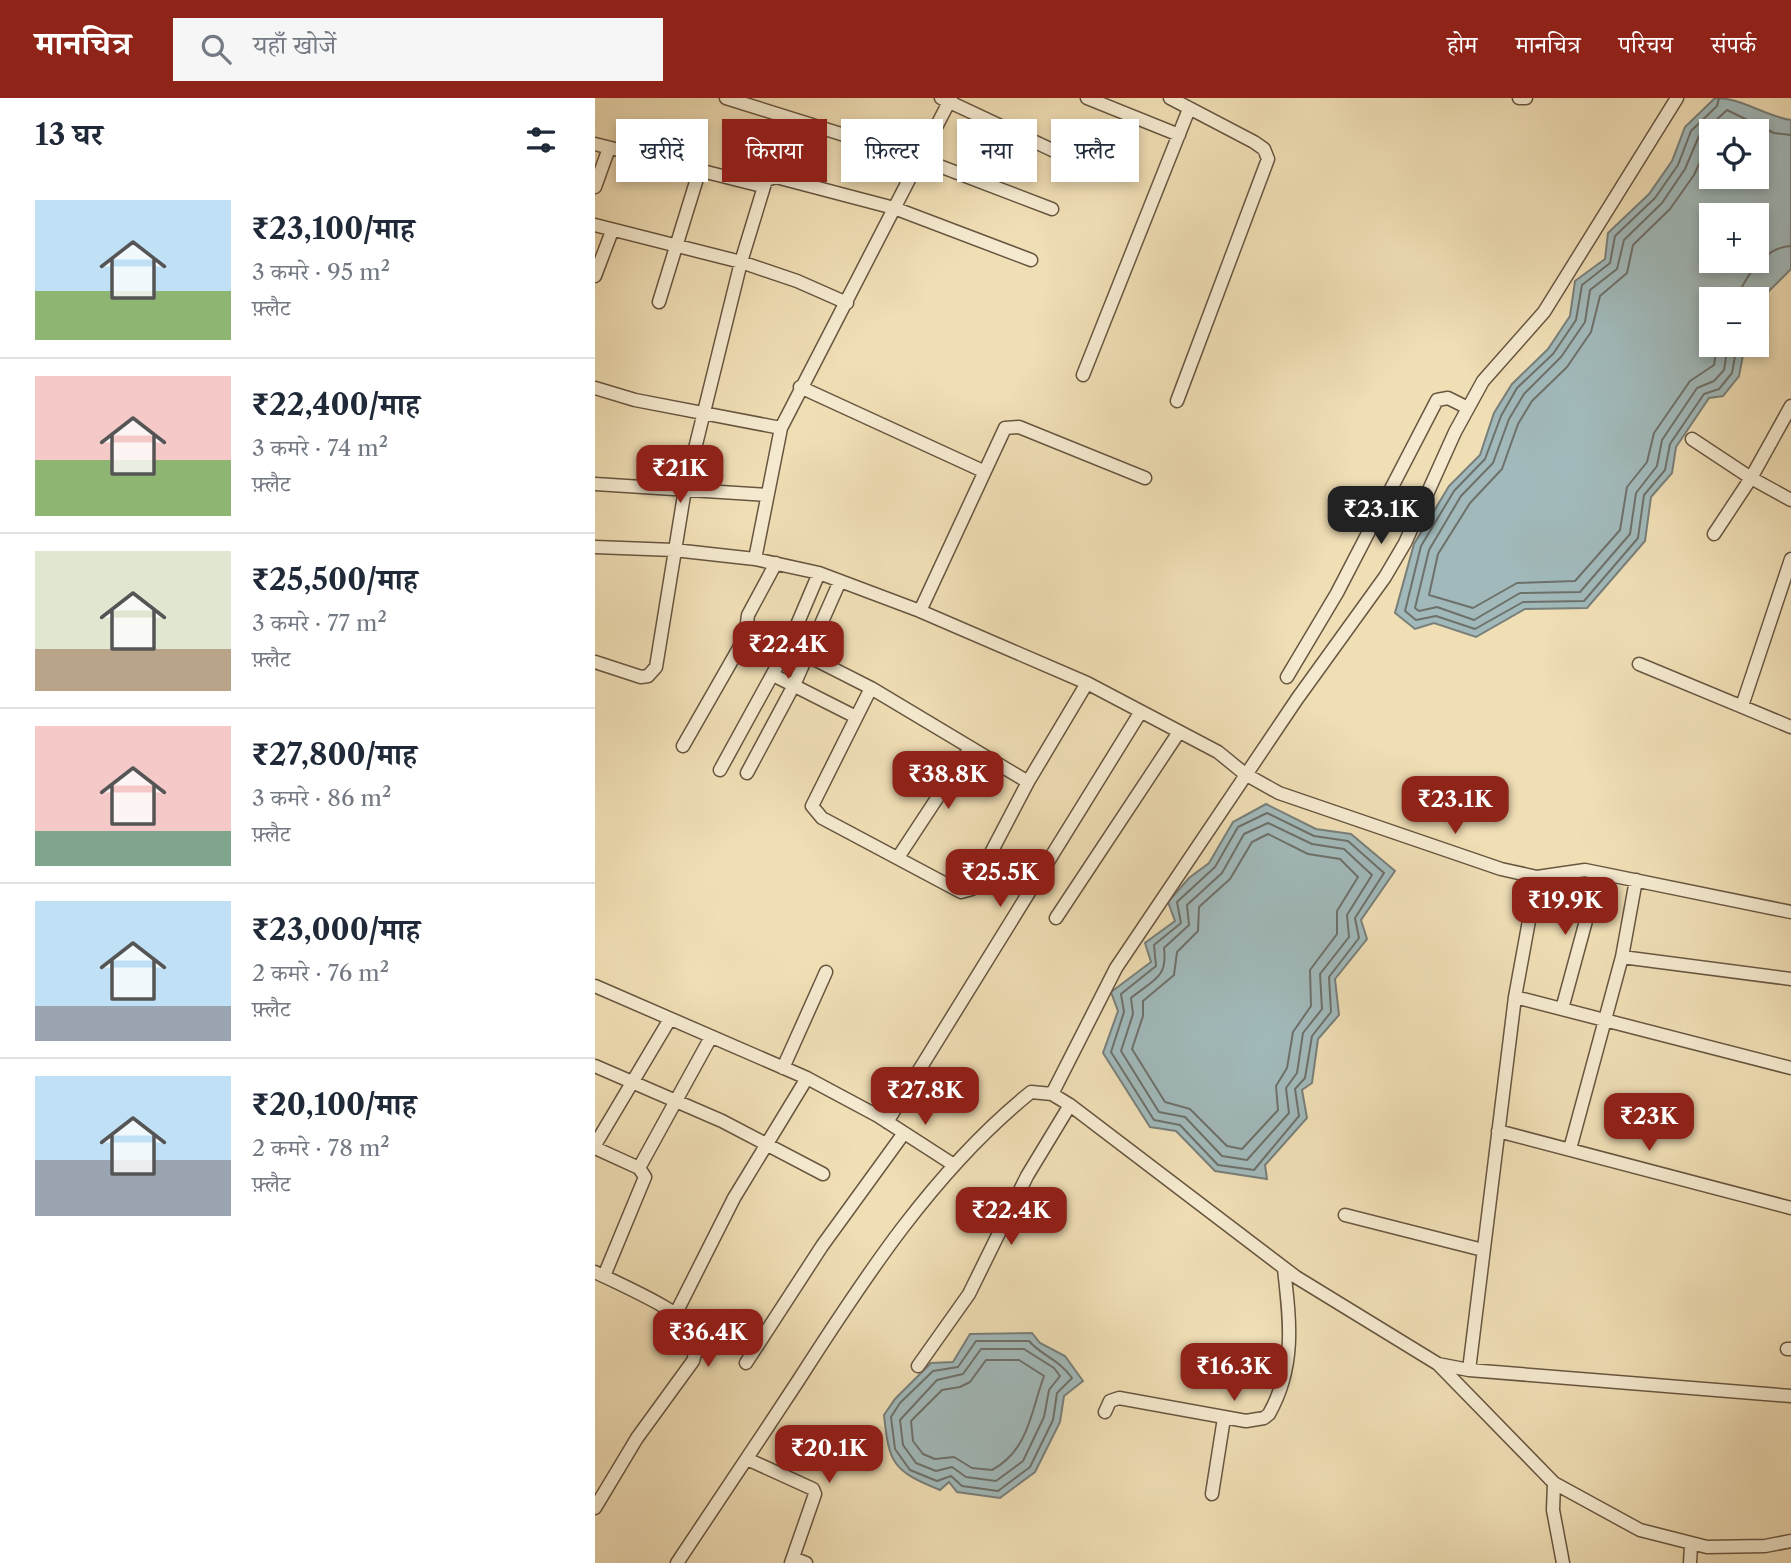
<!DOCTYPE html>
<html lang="hi">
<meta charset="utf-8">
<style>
:root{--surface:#fff;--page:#f6f6f7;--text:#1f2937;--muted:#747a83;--line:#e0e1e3;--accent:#8f2418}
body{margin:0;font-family:"Libre Caslon Text","Noto Serif Devanagari",serif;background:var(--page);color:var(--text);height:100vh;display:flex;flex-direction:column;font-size:26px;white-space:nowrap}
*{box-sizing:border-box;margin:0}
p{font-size:23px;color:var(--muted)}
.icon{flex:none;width:38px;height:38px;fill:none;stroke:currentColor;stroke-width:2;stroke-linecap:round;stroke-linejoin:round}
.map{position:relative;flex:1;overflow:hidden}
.side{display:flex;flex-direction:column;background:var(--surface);width:595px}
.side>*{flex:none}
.banner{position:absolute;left:21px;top:21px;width:665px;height:63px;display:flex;gap:14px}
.controls{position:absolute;left:1104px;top:21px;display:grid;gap:14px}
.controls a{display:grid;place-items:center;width:70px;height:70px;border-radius:0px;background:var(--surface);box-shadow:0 4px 10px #0003;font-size:35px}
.price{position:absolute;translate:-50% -60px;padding:0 16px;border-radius:14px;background:var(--accent);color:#fff;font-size:23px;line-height:46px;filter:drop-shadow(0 2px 4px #0008)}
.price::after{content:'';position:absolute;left:50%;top:42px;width:21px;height:16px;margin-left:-10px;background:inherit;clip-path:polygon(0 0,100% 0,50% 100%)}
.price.active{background:#222;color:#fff}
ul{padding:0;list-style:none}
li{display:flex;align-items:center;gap:21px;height:175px;padding:0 35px}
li+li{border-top:2px solid var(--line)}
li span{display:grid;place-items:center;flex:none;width:196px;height:140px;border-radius:0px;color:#555}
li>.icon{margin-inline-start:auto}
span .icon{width:84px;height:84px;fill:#fffc;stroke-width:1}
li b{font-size:30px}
h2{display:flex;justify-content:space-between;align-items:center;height:84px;padding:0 35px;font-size:30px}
.chip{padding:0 24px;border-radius:0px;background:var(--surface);box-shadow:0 4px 10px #0003;font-size:24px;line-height:63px}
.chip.active{background:var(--accent);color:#fff}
header{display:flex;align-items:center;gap:42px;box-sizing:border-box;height:98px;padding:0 35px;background:var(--accent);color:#fff}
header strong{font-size:33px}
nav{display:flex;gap:38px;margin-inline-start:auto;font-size:24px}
.search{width:490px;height:63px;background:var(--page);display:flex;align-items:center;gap:18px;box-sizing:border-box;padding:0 24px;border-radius:0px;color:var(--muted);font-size:26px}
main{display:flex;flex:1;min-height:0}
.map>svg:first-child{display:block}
.water{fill:#a1b9ba;stroke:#787f7a;stroke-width:2;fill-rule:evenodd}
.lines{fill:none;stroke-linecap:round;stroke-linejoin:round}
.shore{stroke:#6e706a;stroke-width:2}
.minor-casing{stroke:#685640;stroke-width:15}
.minor{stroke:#f5eacf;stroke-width:12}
</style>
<header>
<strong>मानचित्र</strong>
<div class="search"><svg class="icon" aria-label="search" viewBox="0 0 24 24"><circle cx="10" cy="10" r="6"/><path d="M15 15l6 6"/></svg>यहाँ खोजें</div>
<nav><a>होम</a><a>मानचित्र</a><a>परिचय</a><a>संपर्क</a></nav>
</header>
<main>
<section class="side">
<h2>13 घर<svg class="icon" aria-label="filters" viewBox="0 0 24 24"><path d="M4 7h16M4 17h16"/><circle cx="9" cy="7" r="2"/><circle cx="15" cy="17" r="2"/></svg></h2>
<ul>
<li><span style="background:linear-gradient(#bfe0f5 65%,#8fb573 0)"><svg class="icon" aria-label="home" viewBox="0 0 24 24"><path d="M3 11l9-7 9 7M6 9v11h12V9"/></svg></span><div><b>₹23,100/माह</b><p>3 कमरे · 95 m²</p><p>फ़्लैट</p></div></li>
<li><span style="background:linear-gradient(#f6c9c9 60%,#8fb573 0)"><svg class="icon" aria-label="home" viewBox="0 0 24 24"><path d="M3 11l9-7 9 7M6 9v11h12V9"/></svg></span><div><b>₹22,400/माह</b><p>3 कमरे · 74 m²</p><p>फ़्लैट</p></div></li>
<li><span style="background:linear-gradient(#dfe7d0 70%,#b9a48a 0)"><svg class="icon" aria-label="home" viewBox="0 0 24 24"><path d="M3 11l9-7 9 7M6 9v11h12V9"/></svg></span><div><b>₹25,500/माह</b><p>3 कमरे · 77 m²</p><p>फ़्लैट</p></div></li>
<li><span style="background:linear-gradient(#f6c9c9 75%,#7fa58c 0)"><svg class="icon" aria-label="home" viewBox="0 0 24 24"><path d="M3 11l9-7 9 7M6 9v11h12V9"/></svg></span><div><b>₹27,800/माह</b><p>3 कमरे · 86 m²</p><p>फ़्लैट</p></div></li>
<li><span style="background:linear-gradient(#bfe0f5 75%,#9aa5b1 0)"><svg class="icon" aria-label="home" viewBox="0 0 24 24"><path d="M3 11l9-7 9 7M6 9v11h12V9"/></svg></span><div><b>₹23,000/माह</b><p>2 कमरे · 76 m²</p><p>फ़्लैट</p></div></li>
<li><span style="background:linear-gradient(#bfe0f5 60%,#9aa5b1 0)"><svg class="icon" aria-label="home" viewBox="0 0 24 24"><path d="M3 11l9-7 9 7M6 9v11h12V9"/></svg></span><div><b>₹20,100/माह</b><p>2 कमरे · 78 m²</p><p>फ़्लैट</p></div></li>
</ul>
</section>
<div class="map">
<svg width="1196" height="1465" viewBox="0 0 1196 1465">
<rect width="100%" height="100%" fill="#f0deb5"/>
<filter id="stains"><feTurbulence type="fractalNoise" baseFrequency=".00286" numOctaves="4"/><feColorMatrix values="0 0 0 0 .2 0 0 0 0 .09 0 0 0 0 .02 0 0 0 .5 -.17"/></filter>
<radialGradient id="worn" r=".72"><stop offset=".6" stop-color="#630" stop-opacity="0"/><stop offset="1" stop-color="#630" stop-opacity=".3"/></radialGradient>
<path class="water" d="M 1120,0 C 1148,0 1169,18 1196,22 L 1196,171 L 1174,193 L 1162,219 L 1162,201 L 1116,201 L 1116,247 L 1150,247 L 1144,278 L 1128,298 L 1114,300 L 1081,349 L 1077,375 L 1056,399 L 1050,443 L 992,510 L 930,511 L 881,539 L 839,525 L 820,531 L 800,515 L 819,446 L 854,388 L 885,357 L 899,315 L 917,286 L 953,251 L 975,218 L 980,183 L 1010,161 L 1013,135 L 1054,96 L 1077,63 L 1090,29 ZM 1162,33 L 1162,79 L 1116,79 L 1116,33 ZM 1162,117 L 1162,163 L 1116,163 L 1116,117 Z
M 671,706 L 721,731 L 756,736 L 800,773 L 766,822 L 772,841 L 740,881 L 744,917 L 723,941 L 717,985 L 707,992 L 712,1020 L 670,1067 L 672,1081 L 620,1073 L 581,1033 L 555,1029 L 508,955 L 523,913 L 516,894 L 556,864 L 550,845 L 580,823 L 573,804 L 594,780 L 614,765 L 638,724 Z
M 437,1235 L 445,1245 L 470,1258 L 488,1283 L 469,1298 L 465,1324 L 440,1374 L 405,1400 L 362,1394 L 354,1384 L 345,1392 C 298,1373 294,1366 289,1317 L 300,1301 L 336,1265 L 358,1264 L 375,1236 Z"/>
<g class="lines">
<path class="shore" d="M 1124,0 L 1122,8 L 1096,33 L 1083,67 L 1060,100 L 1020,138 L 1015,165 L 987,187 L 981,222 L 958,256 L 922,290 L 906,318 L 890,361 L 859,393 L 826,448 L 810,513 L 821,522 L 841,518 L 880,531 L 928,504 L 989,503 L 1043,440 L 1049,397 L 1070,372 L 1075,346 L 1109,296 L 1124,291 L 1137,275 L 1142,247
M 1116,40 L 1099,77 L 1075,111 L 1038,147 L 1032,175 L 1005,198 L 996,234 L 972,269 L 937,303 L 923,326 L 907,371 L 875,405 L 843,456 L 834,497 L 878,510 L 922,485 L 980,483 L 1025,432 L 1032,389 L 1052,364 L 1059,335 L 1095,283 L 1119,267 L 1122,247
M 1141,201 C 1151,179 1168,149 1196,148
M 1133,247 L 1129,272 L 1119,283 L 1102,290 L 1067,342 L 1062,368 L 1041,395 L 1035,436 L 985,494 L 925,495 L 879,522 L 842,509 L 824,513 L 820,510 L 834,452 L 866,398 L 898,365 L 914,321 L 929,296 L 966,259 L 990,224 L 995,192 L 1022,171 L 1029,142 L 1067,105 L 1090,71 L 1104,38 L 1132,12 L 1179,35 L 1196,37
M 672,715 L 719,738 L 753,743 L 789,775 L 760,820 L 764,840 L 734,879 L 736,914 L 717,938 L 710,980 L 700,991 L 704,1018 L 659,1072 L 623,1067 L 585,1027 L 559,1022 L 516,954 L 529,914 L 526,896 L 561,868 L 559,847 L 586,825 L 582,804 L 620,769 L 643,729 Z
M 673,725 L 717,746 L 749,751 L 777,777 L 752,817 L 754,839 L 725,876 L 727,911 L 708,935 L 702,975 L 691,990 L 694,1015 L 652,1062 L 627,1058 L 590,1019 L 564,1014 L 526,953 L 538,916 L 536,900 C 557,882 573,881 569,850 L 594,827 L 592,807 L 627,775 L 649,736 Z
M 673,736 L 713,756 L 745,761 L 763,779 L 742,813 L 742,836 L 715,872 L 716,908 L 698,934 L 692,970 L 681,988 L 683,1012 L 647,1051 L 632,1048 L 595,1011 L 570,1004 L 537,951 L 548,918 L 548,903 L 579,877 L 582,854 L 603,833 L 604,809 L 635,781 L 657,744 Z
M 381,1243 L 434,1243 C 447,1258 465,1262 477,1280 L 462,1295 L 458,1322 L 435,1369 L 403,1393 L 367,1388 L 356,1378 L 342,1383 L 315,1372 L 300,1351 L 296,1319 L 305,1305 L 338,1273 L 363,1269 Z
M 386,1251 L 429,1251 L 459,1270 L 465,1278 L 454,1292 L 449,1319 L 428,1363 L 401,1383 L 371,1379 L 357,1369 L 341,1373 L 321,1365 L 308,1347 L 305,1322 L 342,1282 L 368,1276 Z
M 391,1262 L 424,1262 L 449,1278 C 436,1313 434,1352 397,1372 L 377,1370 L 359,1359 L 340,1361 L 328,1356 L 318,1343 L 316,1323 L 347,1292 L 365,1289 L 375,1284 Z"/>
<defs>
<path id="minor" d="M 131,0 L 326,61 L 457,111
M 346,0 L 500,72
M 492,0 L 584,37
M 575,0 L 659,44 L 669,51 L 673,61 L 582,303
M 924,0 L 931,0
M 0,46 L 167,88
M 0,89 L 14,50
M 0,127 L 146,164 L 202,183 L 252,205
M 0,178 L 17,133
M 64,204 L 104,74
M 488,277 L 594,11
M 205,289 L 388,373
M 0,290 L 40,302 L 186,330
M 1097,341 L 1156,380 L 1196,402
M 0,386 L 172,397
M 1119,436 L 1156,380 L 1196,308
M 0,449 L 79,452 L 160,461 L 224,475 L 325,513 L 492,585 L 623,654 L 650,676 L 684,695 L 906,771 L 942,779 L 990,772 L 1196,814
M 160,461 L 186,330 L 356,0
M 181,465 L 153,517 L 152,525 L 156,529 L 276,590 L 433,684
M 325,513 L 410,330 L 424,329 L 550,380
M 0,564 L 46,579 L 53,578 L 61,569 L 90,391 L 146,164 L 171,82 L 181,79 L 299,110 L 436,162
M 1044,566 L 1196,629
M 178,577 L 261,619
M 692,579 L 742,495 L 842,302 L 853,300 L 873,310
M 276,590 L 217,708 L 227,720 L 366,794 L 377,791 L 433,684 L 492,585
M 1147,608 L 1196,461
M 88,648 L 156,529
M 125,672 L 193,548 L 224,475
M 152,675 L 199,587 L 245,483
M 304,758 L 375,650
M 461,820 L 584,634
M 1027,859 L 1196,881
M 0,888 L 212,980 L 283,1018 L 359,1067
M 920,899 L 1196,970
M 967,911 L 1004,775
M 0,968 L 127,1023 L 228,1076
M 188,970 L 231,874
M 457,996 L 521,870 L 702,601 L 790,479 L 810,445 L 860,334 L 888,283 L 949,214 L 1082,0
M 292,1024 L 545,615
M 903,1033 L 1196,1110
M 0,1047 L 75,921
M 0,1050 L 44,1070 L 50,1079 L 9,1178
M 975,1051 L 1027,859 L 1041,782
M 44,1070 L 116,939
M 750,1117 L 888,1152
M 0,1174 C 24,1186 95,1216 105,1239 L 98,1263 L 42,1340 L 0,1410
M 80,1217 L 139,1100 L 212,980
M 1192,1251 L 1196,1251
M 151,1265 L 227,1148 L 309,1035
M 843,1266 L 959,1385 L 1045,1432 L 1112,1449 L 1170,1448 L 1196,1443
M 323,1268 L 374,1196 L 432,1078 L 475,1007
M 874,1272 L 920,899 L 942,779
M 510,1314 L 515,1303 L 524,1300 L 651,1323 L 669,1320 L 674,1316 C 701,1268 695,1223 689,1171
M 152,1361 L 218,1391 L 220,1396 L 196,1465
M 959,1385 L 958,1412 L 968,1465
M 617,1396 L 629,1320
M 198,1460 L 211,1465
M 82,1465 C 122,1405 163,1344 203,1283 C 269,1180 340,1071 436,994 L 457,996 L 475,1007 L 701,1179 L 843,1266 L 874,1272 L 1196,1298
M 1095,1465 L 1096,1448"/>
</defs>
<use href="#minor" class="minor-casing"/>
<use href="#minor" class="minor"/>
</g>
<rect width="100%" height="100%" filter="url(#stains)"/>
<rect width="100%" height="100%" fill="url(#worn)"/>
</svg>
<div class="controls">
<a><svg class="icon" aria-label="locate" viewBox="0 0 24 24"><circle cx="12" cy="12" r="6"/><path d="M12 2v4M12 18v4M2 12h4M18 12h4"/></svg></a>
<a>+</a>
<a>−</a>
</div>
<b class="price" style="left:85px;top:407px">₹21K</b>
<b class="price active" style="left:786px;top:448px">₹23.1K</b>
<b class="price" style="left:193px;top:583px">₹22.4K</b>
<b class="price" style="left:353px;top:713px">₹38.8K</b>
<b class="price" style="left:860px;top:738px">₹23.1K</b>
<b class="price" style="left:405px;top:811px">₹25.5K</b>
<b class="price" style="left:970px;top:839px">₹19.9K</b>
<b class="price" style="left:330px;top:1029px">₹27.8K</b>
<b class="price" style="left:1054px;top:1055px">₹23K</b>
<b class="price" style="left:416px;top:1149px">₹22.4K</b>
<b class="price" style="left:113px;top:1271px">₹36.4K</b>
<b class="price" style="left:639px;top:1305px">₹16.3K</b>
<b class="price" style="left:234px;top:1387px">₹20.1K</b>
<div class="banner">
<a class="chip">खरीदें</a>
<a class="chip active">किराया</a>
<a class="chip">फ़िल्टर</a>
<a class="chip">नया</a>
<a class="chip">फ़्लैट</a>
</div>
</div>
</main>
